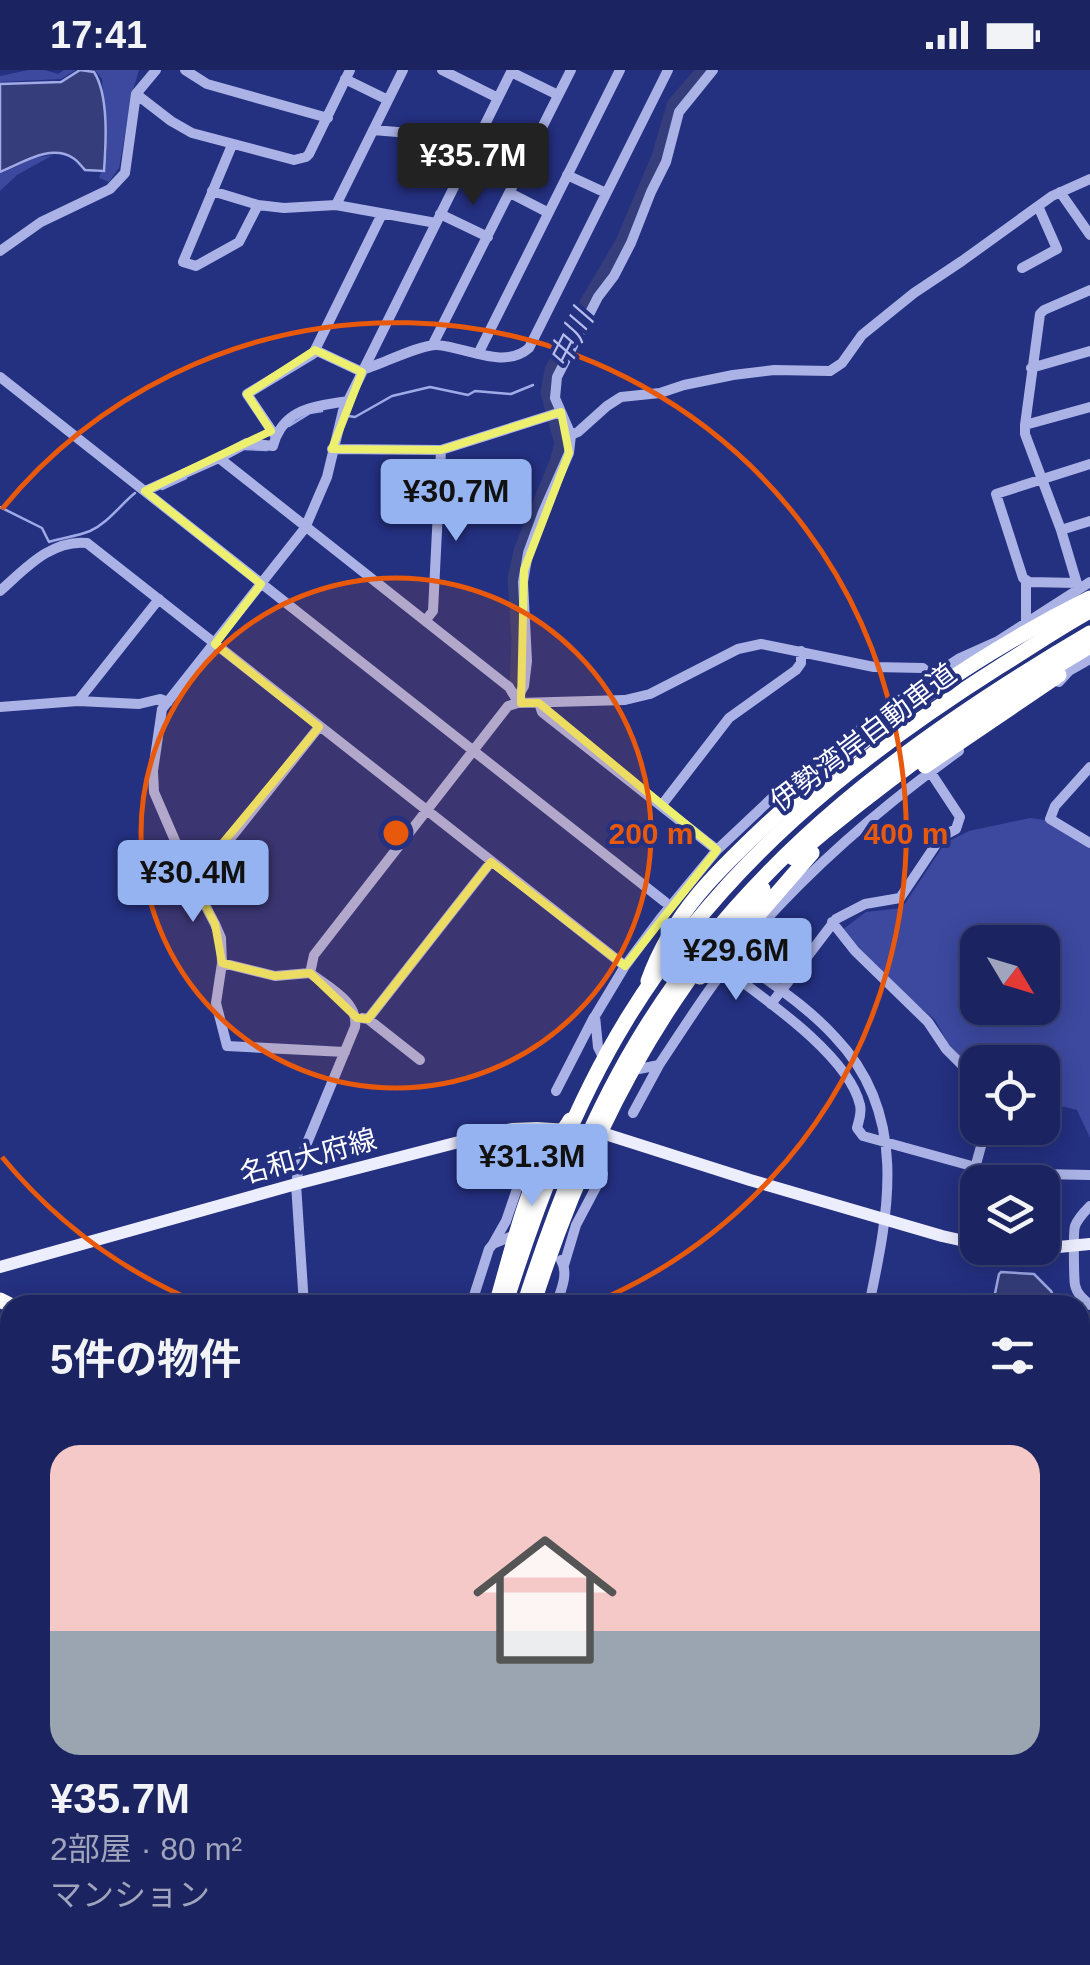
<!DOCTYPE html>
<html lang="ja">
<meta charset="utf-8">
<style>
:root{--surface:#1b2460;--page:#242c66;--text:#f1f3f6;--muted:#a0a4bd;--line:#394175;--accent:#95b2f1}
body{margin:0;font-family:Helvetica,"Noto Sans JP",sans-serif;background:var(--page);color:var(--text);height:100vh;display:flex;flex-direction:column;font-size:38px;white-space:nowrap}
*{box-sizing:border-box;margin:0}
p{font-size:32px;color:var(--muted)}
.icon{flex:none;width:55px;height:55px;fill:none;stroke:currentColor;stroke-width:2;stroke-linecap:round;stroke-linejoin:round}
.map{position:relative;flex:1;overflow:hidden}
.side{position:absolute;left:0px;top:1225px;width:1090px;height:670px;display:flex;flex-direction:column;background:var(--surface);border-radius:30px 30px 0 0;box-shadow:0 5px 25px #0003,0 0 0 2px var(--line)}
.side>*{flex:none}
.needle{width:65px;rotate:128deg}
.controls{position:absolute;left:960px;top:855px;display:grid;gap:20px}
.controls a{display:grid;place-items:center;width:100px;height:100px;border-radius:20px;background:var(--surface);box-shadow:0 5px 25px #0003,0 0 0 2px var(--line);font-size:50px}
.price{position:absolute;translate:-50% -85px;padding:0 22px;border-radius:10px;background:var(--accent);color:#111;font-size:32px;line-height:65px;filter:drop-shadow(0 2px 5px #0008)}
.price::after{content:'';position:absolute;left:50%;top:60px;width:30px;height:22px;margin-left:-15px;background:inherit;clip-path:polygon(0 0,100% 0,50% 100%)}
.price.active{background:#222;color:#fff}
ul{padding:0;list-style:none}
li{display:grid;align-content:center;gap:20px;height:530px;padding:0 50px}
li span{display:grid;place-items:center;height:310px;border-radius:30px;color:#555}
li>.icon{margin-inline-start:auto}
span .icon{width:180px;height:180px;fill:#fffc;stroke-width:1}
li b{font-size:42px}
h2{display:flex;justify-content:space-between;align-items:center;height:120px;padding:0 50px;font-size:42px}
.status{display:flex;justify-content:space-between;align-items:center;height:70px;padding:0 50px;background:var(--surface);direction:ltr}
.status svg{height:28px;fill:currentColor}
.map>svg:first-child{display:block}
.green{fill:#3c499f;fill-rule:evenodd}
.water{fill:#353d7a;stroke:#9faae7;stroke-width:2.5}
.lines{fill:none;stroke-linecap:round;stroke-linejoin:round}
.stream{stroke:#9faae7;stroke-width:2.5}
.river{stroke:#353d7a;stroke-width:15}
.minor{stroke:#abb3e6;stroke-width:10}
.major{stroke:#ecedfd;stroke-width:12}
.highway{stroke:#fff;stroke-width:15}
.minor-bridge{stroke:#abb3e6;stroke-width:10}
.highway-bridge{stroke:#fff;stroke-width:15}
.marked{fill:none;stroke:#edf06f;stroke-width:8;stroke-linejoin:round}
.ring{fill:none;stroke:#e8590c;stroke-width:5}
.labels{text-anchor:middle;stroke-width:8;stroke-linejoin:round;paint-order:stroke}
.street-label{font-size:28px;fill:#fff;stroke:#243080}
.water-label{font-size:30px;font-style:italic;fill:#b6beee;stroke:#243080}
.centre{fill:#e8590c;stroke:#243080;stroke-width:5}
.ring-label{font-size:30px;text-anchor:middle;font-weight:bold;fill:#e8590c;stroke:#243080;stroke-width:8;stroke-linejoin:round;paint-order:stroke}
</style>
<div class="status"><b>17:41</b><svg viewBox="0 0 49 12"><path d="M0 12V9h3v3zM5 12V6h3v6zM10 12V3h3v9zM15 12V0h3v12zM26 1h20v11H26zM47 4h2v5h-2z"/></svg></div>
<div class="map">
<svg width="1090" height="1895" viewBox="0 0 1090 1895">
<rect width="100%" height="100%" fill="#243080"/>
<path class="green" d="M 28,0 L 45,0 L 58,4 L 64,0 L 76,0 L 61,9 L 0,12 L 0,6 Z
M 95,0 L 139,0 L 133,20 L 119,98 L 109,112 L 99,108 L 107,84 L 102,9 Z
M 53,85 L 17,105 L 0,121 L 0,104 L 34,88 Z
M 1030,748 L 1053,751 L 1090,773 L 1090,1068 L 1077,1040 L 1043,1032 L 1042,992 L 978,992 L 977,1005 L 948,973 L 935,950 L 892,913 L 842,860 L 866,842 L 902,838 L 945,773 L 969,761 ZM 978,872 L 1042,872 L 1042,938 L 978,938 Z"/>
<path class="water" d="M 80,0 L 94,2 C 109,25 106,74 104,101 L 85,100 C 81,96 78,91 73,88 C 50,73 21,94 0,102 L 0,14 L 61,12 Z
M 1001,1202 L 1034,1204 L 1051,1221 L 1058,1235 L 947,1235 L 951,1226 L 993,1233 L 999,1204 Z"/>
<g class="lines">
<path class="stream" d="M 348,346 L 355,347 L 392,326 L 430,317 L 468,325 L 475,321 L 511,324 L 533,315
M 289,356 L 310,343 L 322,341
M 245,379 L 267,380
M 162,419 L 186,408
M 0,437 L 42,458 L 49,472 C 62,468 78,466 90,461 C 108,453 120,435 135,423"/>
<path class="river" d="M 517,615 L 519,570 L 515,509 L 521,481 L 558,389 L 562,373 L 548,323 L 552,300 L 586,235 L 623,172 L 659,87 L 674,35 L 704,0"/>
<path class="minor" d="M 185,0 L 207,14 L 328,48
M 442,0 L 498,28
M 511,2 L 558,25
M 345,9 L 388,30
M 136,24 L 171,51 L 192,63 L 294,90 L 306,87 L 309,84 L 350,0
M 373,60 L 446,66 L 474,77
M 232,75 L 183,192 L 196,196 L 239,172 L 258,135 L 284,138 L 336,135 L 436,153
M 425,103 L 430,64
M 567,105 L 606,123
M 212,121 L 258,135
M 1060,122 L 1090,165
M 510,123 L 547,142
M 336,135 L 403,0
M 440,144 L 488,167
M 0,181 L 41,152 L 110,119 L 125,103 L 136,24 L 156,0
M 1022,198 L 1057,179 L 1038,136
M 1090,220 L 1044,240 L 1040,244 L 1025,355 L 1025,364 L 1061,460 L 1090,451
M 433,274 L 571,0
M 315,280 L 362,302
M 478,284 L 620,0
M 1031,298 L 1090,281
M 362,300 C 380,295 421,274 437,275 C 466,277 504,300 529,278 L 668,0
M 0,307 L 665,832
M 348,331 C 318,336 289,337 276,367 L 247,324 L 313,284 L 382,144
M 1025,355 L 1090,337
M 571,365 L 578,362 L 607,336 L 621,327 L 660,323 L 684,315 L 733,305 L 774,300 L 830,301 L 842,293 L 862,265 L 914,223 L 962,191 L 1052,126 L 1090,109
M 332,379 L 441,380 L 561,342
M 219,388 L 247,373 L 273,376 L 276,367
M 145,421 L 219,388 L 509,617 L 518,632
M 1061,460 L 1078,517
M 1026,511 L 1026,552
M 1077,513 L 1029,512 L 1023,508 L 996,424 L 1090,394
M 0,521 C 24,500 51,469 87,473 L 625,896
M 425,551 L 433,541 L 441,380
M 1059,612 L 1069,601 L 1090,589
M 517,628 L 524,616 L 527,591 L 523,512 L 528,483 L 543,442 L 569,383 L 571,365 L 555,328 L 557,307 L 598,227 L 614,206 L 631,173 L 651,122 L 666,92 L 679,42 L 713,0
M 78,631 L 159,529
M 539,633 L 542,642 L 717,780
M 0,637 L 78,631 L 139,634 L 160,629 L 168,632
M 1090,697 L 1055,736 L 1050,749 L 1090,773
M 661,736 L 729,648 L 796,600 L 801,593 L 801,581
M 192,810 L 202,804 L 319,657
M 832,852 L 855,881 L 928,952 L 946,979 L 978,1011
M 740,890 C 772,914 808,937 835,967 C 909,1044 889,1141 869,1235
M 222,893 L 275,906 L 310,903 C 328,917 359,932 355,957 L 300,1090 L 296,1114 L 304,1235
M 726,900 C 765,929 849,986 860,1035 C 862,1043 859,1050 857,1058 L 863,1066 L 997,1103 L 1090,1105
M 310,903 L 314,885 L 508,636 L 518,633 L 625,630 L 650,624 L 738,579 L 761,574 L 874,597 L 923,598 L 931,607
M 788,912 L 836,849 L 865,834 L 900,828 L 941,767 L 956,759 L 960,747 L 931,703
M 362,948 L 368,949 L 420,990
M 368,949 L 491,792
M 345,982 L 227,976 L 216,933 L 222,893 L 221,868 L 215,854 L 192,810 L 154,722 L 153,701 L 162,639 L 305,458 L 327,407 L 343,341 L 512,0
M 603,987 L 598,977 L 595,946 L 625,896 L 660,849 L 717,780 L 791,710 L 931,607 L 960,588 L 998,571 L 1090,512
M 634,1000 L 659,995 C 687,953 715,908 748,870 C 810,798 882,736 959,681
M 556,1021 L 594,947
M 633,1043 L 659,995
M 975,1098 L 986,1058
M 1090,1136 C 1084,1142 1078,1148 1075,1156 C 1073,1162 1074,1209 1075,1215 C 1077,1224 1083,1229 1090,1235
M 493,1174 L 506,1151 L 529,1084
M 564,1195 L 576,1155 L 603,1104
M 471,1235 L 489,1179 L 493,1174 L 517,1164
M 556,1235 C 561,1220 569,1204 561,1190
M 0,1368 L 10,1372
M 0,1488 L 10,1492
M 0,1630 L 10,1605
M 1080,1791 L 1090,1806
M 509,1885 L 514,1895
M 552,1885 L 558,1895
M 1063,1885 L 1076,1894 L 1090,1885
M 65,1892 L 87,1895
M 170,1895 L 174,1885
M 710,1895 L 726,1885
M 980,1895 L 978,1893 L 985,1885"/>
<path class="major" d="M 1014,1178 L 1038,1179 L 1090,1174
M 0,1197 L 296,1114 L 486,1065 L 512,1059 L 537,1058 L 599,1062 L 750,1110 L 942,1166 L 978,1174
M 0,1854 L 10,1856
M 199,1885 L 225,1895
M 227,1885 L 244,1895"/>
<path class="highway" d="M 925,696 L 1059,605
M 793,788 C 886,709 985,638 1090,576
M 700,907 L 714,896 L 812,783
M 648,911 C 672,844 716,802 766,755 C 863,664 972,587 1090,528
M 0,1230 L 10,1235
M 496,1235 C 510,1187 526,1118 551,1076 C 556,1066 565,1060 570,1050
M 533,1235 C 581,1084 653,935 763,819
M 0,1252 L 10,1257
M 0,1267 L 10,1272
M 0,1290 L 10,1295
M 1011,1885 L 1023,1895
M 1031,1885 L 1042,1895
M 274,1895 L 278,1885
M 288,1895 L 292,1885
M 301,1895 L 304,1885
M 320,1895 L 323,1885
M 332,1895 L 335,1885
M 352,1895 L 355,1885"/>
<path class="minor-bridge" d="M 771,934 L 788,912"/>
<path class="highway-bridge" d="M 505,1235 C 536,1137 573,1037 627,949 C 721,795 849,692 999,597 C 1030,578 1059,558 1090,541
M 524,1235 C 555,1139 592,1043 646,957 C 754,783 916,665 1090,563"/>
</g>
<path class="marked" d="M 315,280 L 362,302 L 332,379 L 441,380 L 561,342 L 569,383 L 524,500 L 521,633 L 539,633 L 717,780 L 625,896 L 491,792 L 368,949 L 357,948 L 310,903 L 275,906 L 222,893 L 215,854 L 192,810 L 319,657 L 215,574 L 261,514 L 145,421 L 271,361 L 247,324 Z"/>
<circle cx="396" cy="763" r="255" fill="#e8590c" fill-opacity=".12"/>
<g class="ring">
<circle cx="396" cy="763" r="255"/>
<path d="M201 1234A510 510 0 0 1 2 1087M2 439A510 510 0 1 1 591 1234"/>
</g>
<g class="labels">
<g class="street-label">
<text transform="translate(863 667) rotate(-37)" y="10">伊勢湾岸自動車道</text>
<text transform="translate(308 1086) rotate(-15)" y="10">名和大府線</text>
</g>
<g class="water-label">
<text transform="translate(571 269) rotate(-63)" y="10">中川</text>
</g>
</g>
<circle cx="396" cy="763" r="15" class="centre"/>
<g class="ring-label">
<text x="651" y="774">200 m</text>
<text x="906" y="774">400 m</text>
</g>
</svg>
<div class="controls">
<a><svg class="needle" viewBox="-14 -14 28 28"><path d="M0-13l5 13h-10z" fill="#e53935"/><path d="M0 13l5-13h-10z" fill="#a0a4bd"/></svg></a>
<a><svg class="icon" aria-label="locate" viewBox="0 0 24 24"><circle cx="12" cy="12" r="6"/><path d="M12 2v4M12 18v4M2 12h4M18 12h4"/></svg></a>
<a><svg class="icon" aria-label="layers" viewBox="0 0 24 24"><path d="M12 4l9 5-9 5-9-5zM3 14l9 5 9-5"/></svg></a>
</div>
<b class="price active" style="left:473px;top:138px">¥35.7M</b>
<b class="price" style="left:456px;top:474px">¥30.7M</b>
<b class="price" style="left:193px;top:855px">¥30.4M</b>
<b class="price" style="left:736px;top:933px">¥29.6M</b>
<b class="price" style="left:532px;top:1139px">¥31.3M</b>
<section class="side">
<h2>5件の物件<svg class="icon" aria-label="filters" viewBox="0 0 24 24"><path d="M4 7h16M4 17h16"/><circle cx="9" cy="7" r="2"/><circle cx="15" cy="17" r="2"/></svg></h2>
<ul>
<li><span style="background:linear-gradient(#f6c9c9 60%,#9aa5b1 0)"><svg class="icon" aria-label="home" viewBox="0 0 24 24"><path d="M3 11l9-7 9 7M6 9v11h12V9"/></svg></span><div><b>¥35.7M</b><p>2部屋 · 80 m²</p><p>マンション</p></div></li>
</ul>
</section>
</div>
